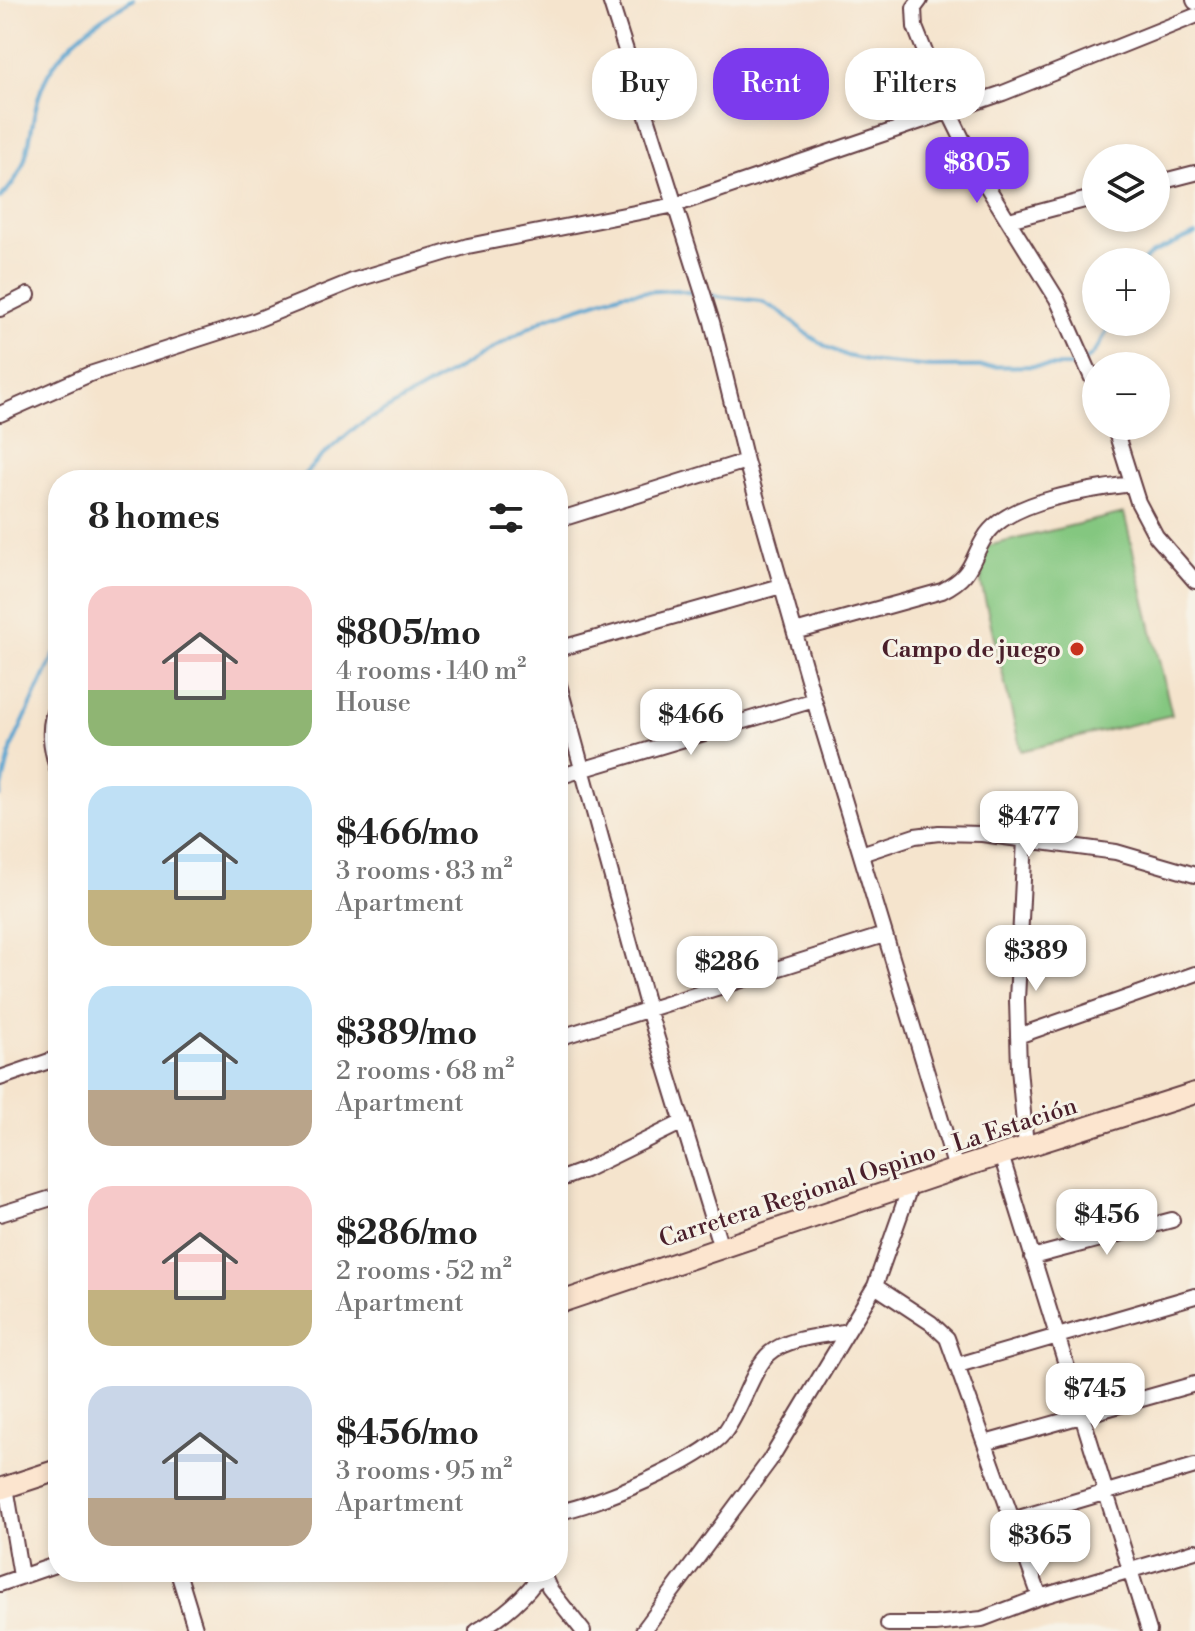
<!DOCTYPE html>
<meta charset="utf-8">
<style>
:root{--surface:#fff;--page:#f6f6f6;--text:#222;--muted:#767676;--accent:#7c3aed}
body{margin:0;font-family:"Libre Bodoni",serif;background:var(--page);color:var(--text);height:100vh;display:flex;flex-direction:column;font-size:30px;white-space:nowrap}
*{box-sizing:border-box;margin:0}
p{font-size:26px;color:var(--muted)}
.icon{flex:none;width:44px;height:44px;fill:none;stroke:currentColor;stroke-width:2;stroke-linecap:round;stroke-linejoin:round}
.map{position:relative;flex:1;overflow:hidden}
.sheet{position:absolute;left:48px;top:470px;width:520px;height:1112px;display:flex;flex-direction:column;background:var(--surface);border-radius:32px;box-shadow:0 4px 12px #0003}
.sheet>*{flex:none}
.banner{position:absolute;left:592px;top:48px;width:482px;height:72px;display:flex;gap:16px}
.buttons{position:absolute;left:1082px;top:144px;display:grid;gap:16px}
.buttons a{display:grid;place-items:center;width:88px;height:88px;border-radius:50%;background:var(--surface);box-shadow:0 4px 12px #0003;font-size:40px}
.price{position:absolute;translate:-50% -68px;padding:0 18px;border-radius:16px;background:#fff;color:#222;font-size:26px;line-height:52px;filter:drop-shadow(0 2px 4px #0008)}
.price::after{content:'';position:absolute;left:50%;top:48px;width:24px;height:18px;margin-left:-12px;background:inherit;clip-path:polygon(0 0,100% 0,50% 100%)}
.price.on{background:var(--accent);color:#fff}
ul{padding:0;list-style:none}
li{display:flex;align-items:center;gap:24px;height:200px;padding:0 40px}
li span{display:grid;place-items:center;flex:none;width:224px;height:160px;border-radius:24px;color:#555}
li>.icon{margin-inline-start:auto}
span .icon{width:96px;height:96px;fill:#fffc;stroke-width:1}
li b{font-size:34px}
h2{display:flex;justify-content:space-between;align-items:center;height:96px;padding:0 40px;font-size:34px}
.pill{padding:0 28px;border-radius:32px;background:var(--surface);box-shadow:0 4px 12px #0003;font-size:28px;line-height:72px}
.pill.on{background:var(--accent);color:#fff}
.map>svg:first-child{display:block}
.green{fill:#84c780;stroke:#677356;stroke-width:2}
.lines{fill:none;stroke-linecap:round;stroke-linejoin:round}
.stream{stroke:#57a3cf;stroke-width:4}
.street-casing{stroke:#643d43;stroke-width:18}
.secondary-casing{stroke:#643d43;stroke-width:24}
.street{stroke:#fff;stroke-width:14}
.secondary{stroke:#fce5cf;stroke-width:20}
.poi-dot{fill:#c8321e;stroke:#f7f3e8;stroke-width:3}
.labels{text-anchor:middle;stroke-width:6;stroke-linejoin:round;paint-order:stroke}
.poi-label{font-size:24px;font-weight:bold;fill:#4a1f2b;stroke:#f7f3e8;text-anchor:end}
.street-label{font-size:24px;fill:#4a1f2b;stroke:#f7f3e8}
</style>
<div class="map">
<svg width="1195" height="1631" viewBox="0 0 1195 1631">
<rect width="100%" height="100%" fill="#f7f3e8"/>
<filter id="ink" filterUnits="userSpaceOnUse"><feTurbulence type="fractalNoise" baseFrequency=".0125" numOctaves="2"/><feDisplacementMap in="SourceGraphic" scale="16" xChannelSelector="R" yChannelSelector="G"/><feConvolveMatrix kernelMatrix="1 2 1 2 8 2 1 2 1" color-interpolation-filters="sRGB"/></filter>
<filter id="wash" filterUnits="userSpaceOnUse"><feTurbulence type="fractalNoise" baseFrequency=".006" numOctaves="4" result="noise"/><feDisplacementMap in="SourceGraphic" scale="32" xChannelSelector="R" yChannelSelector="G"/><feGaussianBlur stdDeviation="1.8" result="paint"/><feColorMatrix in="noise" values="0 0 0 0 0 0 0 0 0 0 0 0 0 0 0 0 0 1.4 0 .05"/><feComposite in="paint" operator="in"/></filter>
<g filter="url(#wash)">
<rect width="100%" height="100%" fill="#f5e4cd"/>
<path class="green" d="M 1124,513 L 1172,715 L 1021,751 L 981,583 L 983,547 Z"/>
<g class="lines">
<path class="stream" d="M 0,198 C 33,167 27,135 39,96 C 52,52 94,20 132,0
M 1143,262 L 1151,254 L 1195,234
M 707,295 L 761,301 L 784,314 L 808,335 L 827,347 L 847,356 L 876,362 L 931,367 L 1073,366 C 1094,361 1102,341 1111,322
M 299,480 L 321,457 L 356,427 L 546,318 L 623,293 L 676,290 L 698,294
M 0,796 L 12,746 L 58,647"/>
</g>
</g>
<g filter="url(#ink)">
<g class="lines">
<defs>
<path id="street" d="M 610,0 L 712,322 L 746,461 L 814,700 L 956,1169
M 920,0 L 914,8 L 915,27 L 949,112 L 980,175 L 1057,299 L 1096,387
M 1194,0 L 1195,2
M 1156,183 L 1195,173
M 1009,220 L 1096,197
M 0,309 L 28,295
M 0,414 L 90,374 L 254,321 L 355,280 L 468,246 L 675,205 L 1003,93 L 1195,16
M 1114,426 L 1138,502 L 1156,536 L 1195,581
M 558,520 L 746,461
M 795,632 L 942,591 C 975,574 969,561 987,534 C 1012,500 1091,489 1132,484
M 558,649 L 781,586
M 558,681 L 648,1009 L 721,1248
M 58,703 C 46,726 51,748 58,772
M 558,777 L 814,700
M 1025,839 L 1017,1000 L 1019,1068 L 1026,1146
M 861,854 L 915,836 L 939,833 L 982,834 L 1116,852 L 1195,875
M 1018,1036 L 1195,974
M 558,1038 L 884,935
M 0,1078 L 58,1058
M 1001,1155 L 1149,1631
M 558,1180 L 585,1170 L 683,1122
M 0,1214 L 58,1196
M 1032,1257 L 1172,1220
M 875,1286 L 931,1323 L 947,1338 L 1040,1597
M 958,1365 L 1195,1296
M 985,1443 L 1195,1384
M 6,1487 L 21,1576
M 558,1512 C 595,1506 701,1461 724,1433 C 741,1412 753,1367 770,1353 C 789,1337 824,1336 847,1331
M 1012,1520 L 1195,1466
M 178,1572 L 196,1631
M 542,1572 L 549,1588 L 583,1631
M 0,1584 L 58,1564
M 888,1624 L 935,1624 L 982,1619 L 1040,1597 L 1195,1551
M 477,1631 C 502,1617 527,1596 542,1572
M 643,1631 L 770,1460 L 875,1286 L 911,1184"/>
<path id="secondary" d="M 558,1303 L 956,1169 L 1195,1093
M 0,1489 L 58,1470"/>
</defs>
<use href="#street" class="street-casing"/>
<use href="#secondary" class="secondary-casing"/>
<use href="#street" class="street"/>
<use href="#secondary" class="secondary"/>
</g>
</g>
<circle class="poi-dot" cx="1077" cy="649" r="8"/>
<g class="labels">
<g class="poi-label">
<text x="1061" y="657">Campo de juego</text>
</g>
<g class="street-label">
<text transform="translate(868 1172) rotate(-18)" y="8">Carretera Regional Ospino - La Estación</text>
</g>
</g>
</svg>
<div class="buttons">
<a><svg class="icon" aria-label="layers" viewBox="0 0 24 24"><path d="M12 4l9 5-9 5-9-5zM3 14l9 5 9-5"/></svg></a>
<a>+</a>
<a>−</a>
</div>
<b class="price on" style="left:977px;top:205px">$805</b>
<b class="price" style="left:691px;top:757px">$466</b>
<b class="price" style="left:1029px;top:859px">$477</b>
<b class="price" style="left:1036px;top:993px">$389</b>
<b class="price" style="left:727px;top:1004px">$286</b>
<b class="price" style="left:1107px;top:1257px">$456</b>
<b class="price" style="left:1095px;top:1431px">$745</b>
<b class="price" style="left:1040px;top:1578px">$365</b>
<div class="banner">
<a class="pill">Buy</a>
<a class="pill on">Rent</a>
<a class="pill">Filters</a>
</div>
<section class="sheet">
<h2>8 homes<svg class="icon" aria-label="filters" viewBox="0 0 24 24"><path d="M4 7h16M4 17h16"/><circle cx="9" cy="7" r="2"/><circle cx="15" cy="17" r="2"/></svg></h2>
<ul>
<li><span style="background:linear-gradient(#f6c9c9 65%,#8fb573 0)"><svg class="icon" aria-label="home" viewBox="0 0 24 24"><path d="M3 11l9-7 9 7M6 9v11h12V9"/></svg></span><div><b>$805/mo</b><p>4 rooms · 140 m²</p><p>House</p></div></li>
<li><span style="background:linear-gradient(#bfe0f5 65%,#c2b280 0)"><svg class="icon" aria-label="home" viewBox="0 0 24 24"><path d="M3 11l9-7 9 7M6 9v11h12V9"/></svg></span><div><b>$466/mo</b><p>3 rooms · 83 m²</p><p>Apartment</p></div></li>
<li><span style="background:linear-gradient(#bfe0f5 65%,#b9a48a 0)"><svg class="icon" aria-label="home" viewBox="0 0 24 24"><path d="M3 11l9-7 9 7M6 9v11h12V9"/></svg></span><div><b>$389/mo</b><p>2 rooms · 68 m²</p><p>Apartment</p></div></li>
<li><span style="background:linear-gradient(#f6c9c9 65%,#c2b280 0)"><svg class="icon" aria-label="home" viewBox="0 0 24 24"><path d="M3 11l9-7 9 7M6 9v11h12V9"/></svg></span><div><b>$286/mo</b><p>2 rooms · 52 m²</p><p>Apartment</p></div></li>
<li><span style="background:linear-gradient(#c9d6e8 70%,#b9a48a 0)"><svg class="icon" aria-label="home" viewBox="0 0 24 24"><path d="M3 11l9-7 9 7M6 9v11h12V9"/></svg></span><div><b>$456/mo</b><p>3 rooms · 95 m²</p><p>Apartment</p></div></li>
</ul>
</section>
</div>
